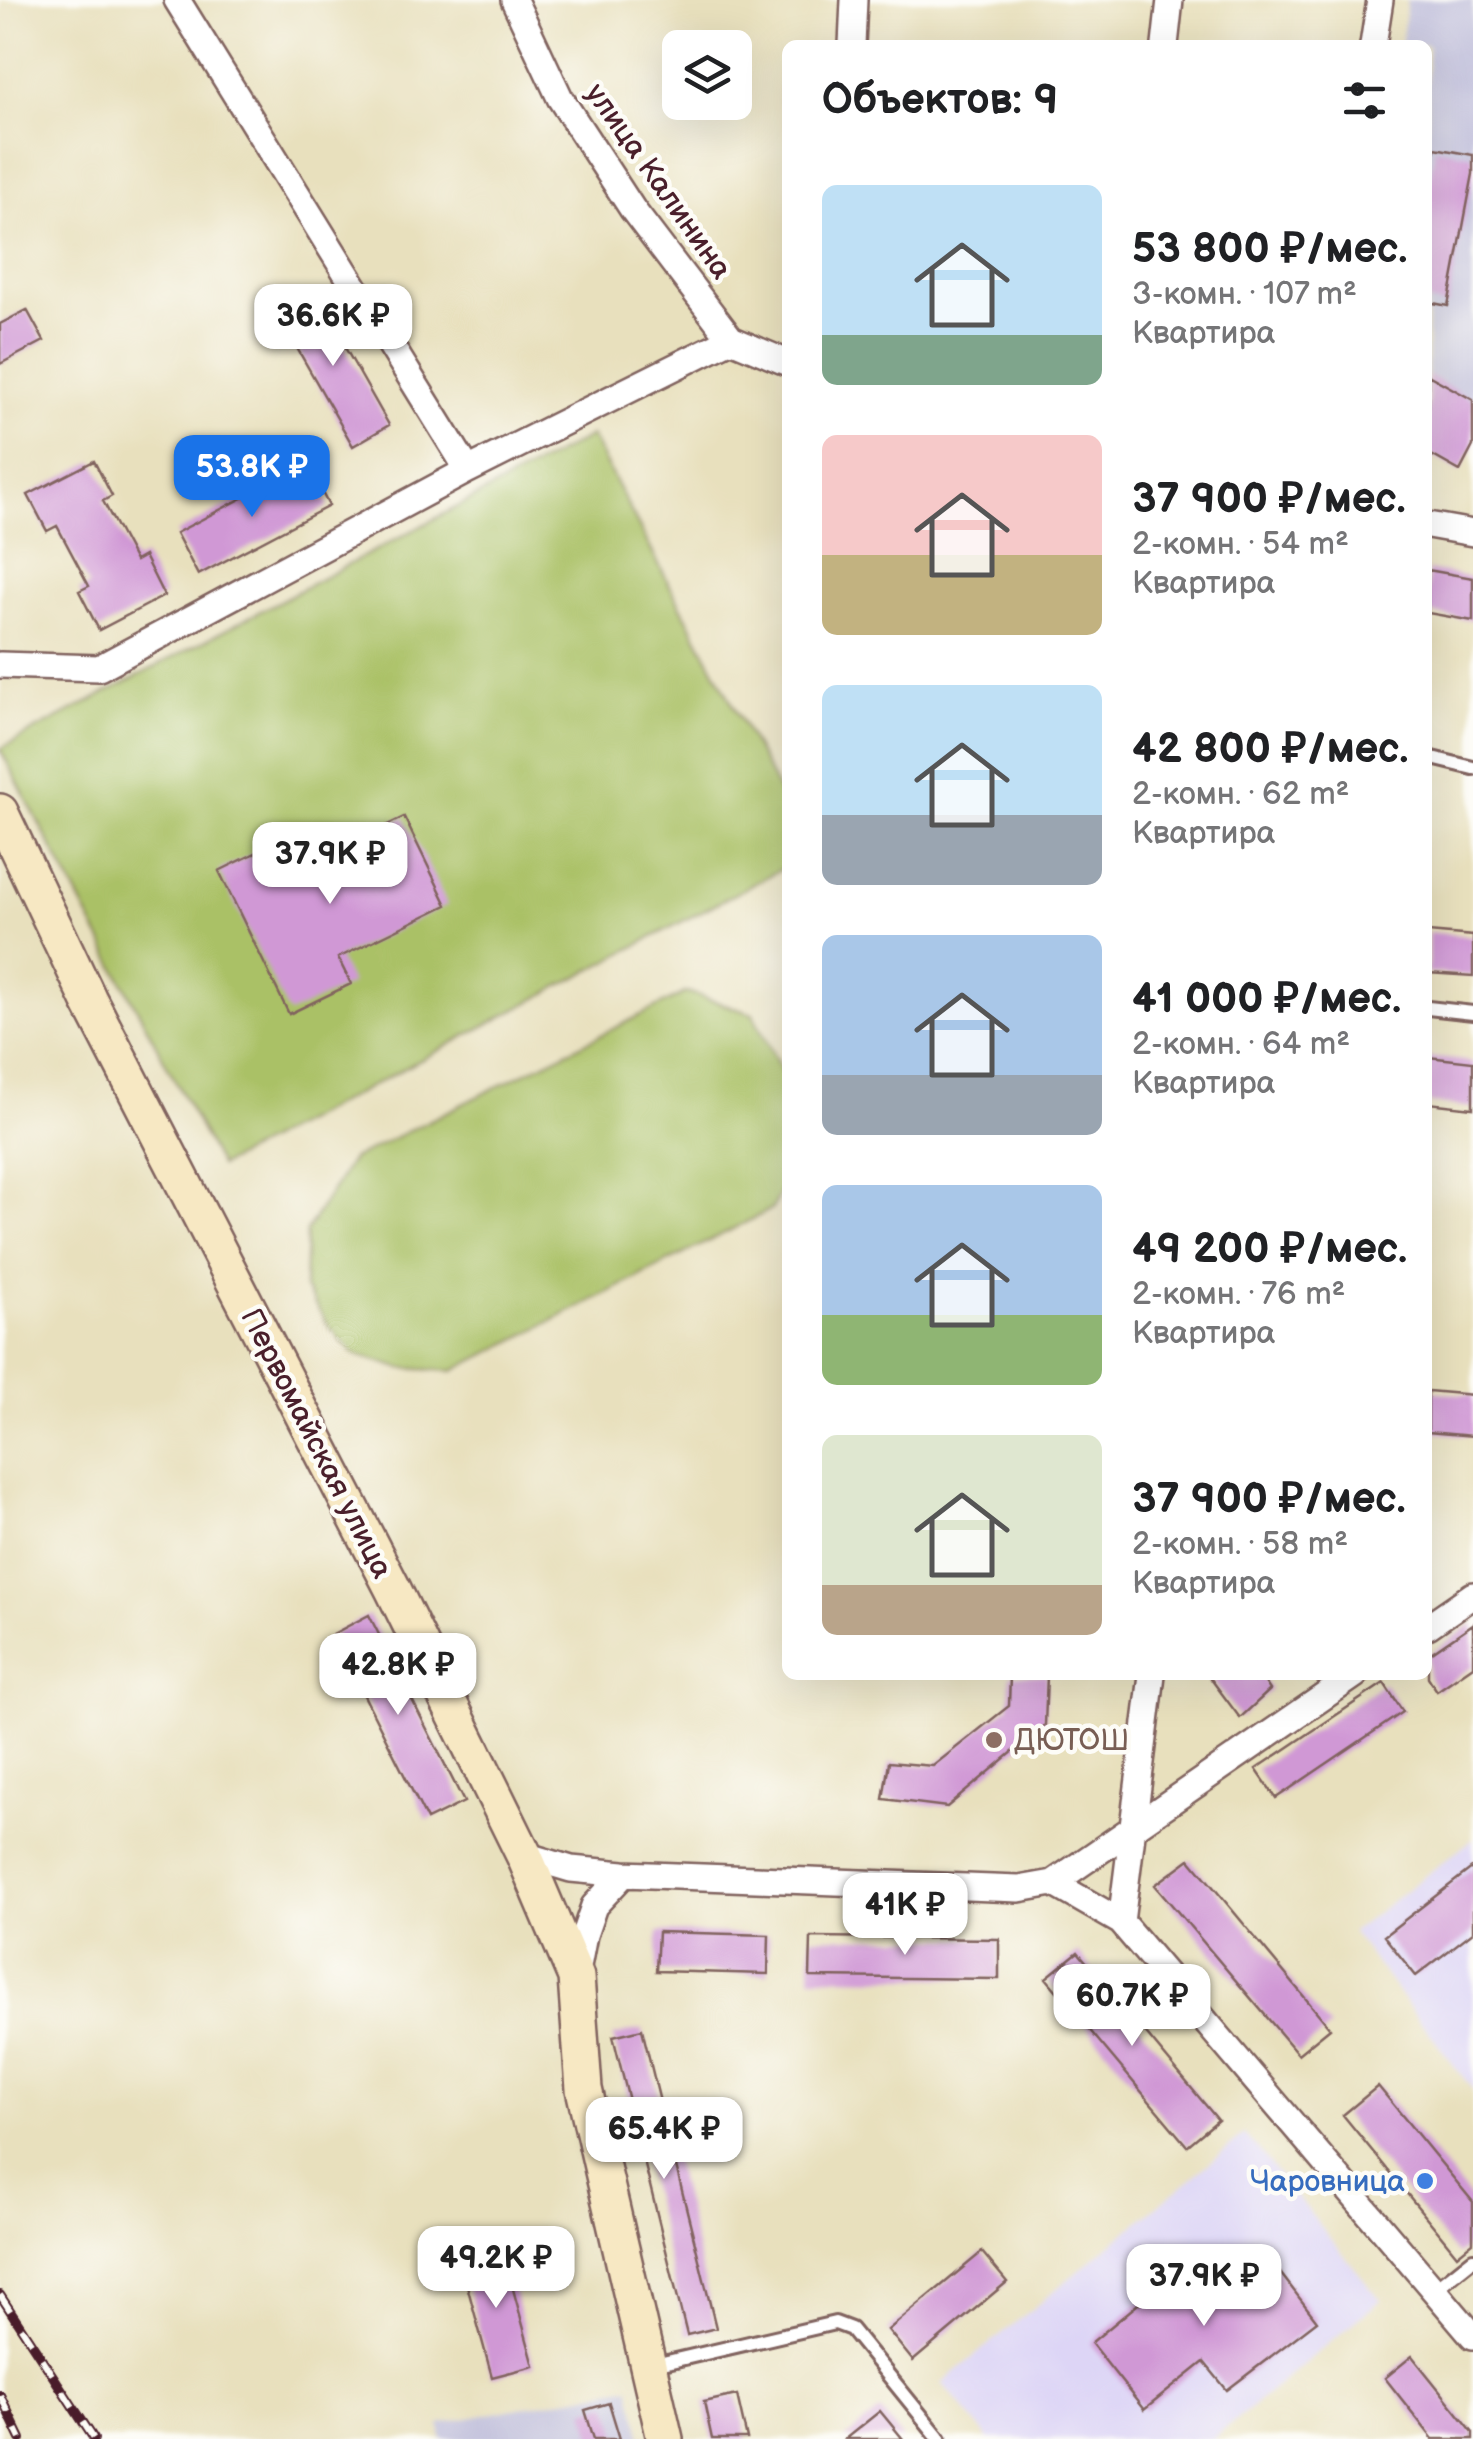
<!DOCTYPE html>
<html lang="ru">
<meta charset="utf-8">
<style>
:root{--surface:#fff;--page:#f2f2f2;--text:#202124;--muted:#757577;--accent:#1a73e8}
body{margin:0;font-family:"Balsamiq Sans",sans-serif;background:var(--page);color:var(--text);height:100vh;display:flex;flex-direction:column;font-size:38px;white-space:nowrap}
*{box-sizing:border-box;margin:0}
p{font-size:32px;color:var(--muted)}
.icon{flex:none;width:55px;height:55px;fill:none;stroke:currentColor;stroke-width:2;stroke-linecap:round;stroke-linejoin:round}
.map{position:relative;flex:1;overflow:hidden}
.details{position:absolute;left:782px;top:40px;width:650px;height:1640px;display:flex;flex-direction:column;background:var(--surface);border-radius:15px;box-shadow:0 10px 40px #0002}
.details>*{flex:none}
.buttons{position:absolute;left:662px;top:30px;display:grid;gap:20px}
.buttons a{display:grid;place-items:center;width:90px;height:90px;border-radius:15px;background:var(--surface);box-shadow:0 10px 40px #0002;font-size:50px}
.price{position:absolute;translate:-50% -85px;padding:0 22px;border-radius:20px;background:#fff;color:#222;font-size:32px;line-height:65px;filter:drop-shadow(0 2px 5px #0008)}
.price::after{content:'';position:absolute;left:50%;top:60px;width:30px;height:22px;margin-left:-15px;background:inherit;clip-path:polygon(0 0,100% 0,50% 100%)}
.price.active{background:var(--accent);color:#fff}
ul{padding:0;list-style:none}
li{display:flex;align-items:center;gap:30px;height:250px;padding:0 40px}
li span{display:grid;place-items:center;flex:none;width:280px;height:200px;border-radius:15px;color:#555}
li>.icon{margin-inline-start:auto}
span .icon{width:120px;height:120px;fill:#fffc;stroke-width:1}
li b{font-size:42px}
h2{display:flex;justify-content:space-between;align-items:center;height:120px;padding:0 40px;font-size:42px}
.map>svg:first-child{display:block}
.built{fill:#ddd5f6}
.industrial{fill:#c2c1dc}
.green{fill:#aac166;stroke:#7a7048;stroke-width:2.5}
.building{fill:#d098d5}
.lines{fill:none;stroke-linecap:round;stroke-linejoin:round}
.lane-casing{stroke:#81635e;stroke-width:18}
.street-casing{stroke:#81635e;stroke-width:30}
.secondary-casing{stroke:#81635e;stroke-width:40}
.lane{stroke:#fff;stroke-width:12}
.street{stroke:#fff;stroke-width:25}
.secondary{stroke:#f7e8c3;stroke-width:35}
.rail-casing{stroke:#4a1f2b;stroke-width:10}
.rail{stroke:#fdfcf7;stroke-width:6;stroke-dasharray:19;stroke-linecap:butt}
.education-dot{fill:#8d6e63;stroke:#fdfcf7;stroke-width:4}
.shop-dot{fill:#3f7fe0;stroke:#fdfcf7;stroke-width:4}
.labels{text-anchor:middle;stroke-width:9;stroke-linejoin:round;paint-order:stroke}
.street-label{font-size:30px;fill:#4a1f2b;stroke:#fdfcf7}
.education-label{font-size:30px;fill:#785e54;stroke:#fdfcf7;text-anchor:start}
.shop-label{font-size:30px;fill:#366cbe;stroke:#fdfcf7;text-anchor:end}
</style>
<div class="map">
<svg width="1473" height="2439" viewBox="0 0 1473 2439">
<rect width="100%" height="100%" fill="#fdfcf7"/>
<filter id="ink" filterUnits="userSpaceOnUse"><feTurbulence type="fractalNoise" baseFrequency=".01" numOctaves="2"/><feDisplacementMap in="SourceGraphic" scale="20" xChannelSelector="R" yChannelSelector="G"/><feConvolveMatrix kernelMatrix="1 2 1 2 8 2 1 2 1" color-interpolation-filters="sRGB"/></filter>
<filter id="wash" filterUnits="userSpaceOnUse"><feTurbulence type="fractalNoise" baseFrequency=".0048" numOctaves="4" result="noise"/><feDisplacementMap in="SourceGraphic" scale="40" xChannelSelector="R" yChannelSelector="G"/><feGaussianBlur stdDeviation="2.25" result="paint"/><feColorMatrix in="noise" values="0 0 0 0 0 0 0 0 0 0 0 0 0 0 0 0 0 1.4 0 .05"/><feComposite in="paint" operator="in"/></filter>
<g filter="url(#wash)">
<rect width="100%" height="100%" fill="#e8e0bd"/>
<path class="built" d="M 1473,1839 L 1473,2090 L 1352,1932 Z
M 1245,2134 L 1381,2300 L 1213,2439 L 989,2439 L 942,2383 Z"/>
<path class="industrial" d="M 1407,0 L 1473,0 L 1473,400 L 1428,375 L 1428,45 L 1401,45 Z
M 630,2386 L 642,2439 L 442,2439 L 440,2424 Z"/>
<path class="green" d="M 591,436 L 787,807 L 787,866 L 220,1166 L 0,749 Z
M 687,992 L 753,1014 L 787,1082 L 787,1178 L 772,1209 L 453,1371 L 400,1368 L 356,1355 L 329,1327 L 304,1287 L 306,1231 L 352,1159 Z"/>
<g id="blocks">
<path class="building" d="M 1435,148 L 1473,155 L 1473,174 L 1448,306 L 1428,302 L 1428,190 Z
M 314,293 L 389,425 L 353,446 L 277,313 Z
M 27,310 L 44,341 L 0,364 L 0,324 Z
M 1428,375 L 1473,400 L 1473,446 L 1460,471 L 1428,453 Z
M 94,461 L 112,496 L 103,501 L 135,561 L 144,556 L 164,596 L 99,630 L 79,591 L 89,586 L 57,526 L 47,531 L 28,495 Z
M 307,464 L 329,506 L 198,575 L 176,533 Z
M 1428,570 L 1473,578 L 1473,621 L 1428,613 Z
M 404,817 L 447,905 L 338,958 L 351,984 L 289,1014 L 219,871 L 280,841 L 294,871 Z
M 1428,932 L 1473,936 L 1473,976 L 1428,973 Z
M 1428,1057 L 1473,1062 L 1473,1108 L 1428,1103 Z
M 1428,1391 L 1473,1395 L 1473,1436 L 1428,1432 Z
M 369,1615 L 464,1802 L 427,1820 L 333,1634 Z
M 1473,1624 L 1473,1666 L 1437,1691 L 1428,1677 L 1428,1655 Z
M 1010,1675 L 1047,1675 L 1045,1725 L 947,1807 L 883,1799 L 889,1762 L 933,1766 L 1009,1706 Z
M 1208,1675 L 1260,1675 L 1270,1690 L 1240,1718 Z
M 1384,1683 L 1403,1712 L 1276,1798 L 1256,1769 Z
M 1190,1859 L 1330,2028 L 1298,2054 L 1155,1885 Z
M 1473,1867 L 1473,1932 L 1416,1976 L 1384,1936 Z
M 658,1932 L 769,1935 L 768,1974 L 656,1971 Z
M 811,1937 L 999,1939 L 999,1979 L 810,1977 Z
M 1078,1952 L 1218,2120 L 1187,2146 L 1046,1978 Z
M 642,2029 L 716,2328 L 687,2335 L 613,2036 Z
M 1378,2086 L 1473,2202 L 1473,2242 L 1457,2255 L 1343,2115 Z
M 501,2245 L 534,2366 L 492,2377 L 459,2256 Z
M 1262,2249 L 1317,2321 L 1227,2390 L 1204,2362 L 1144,2410 L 1091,2343 L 1184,2266 L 1205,2292 Z
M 982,2252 L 1007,2282 L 913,2361 L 888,2330 Z
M 1412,2356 L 1473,2432 L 1473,2439 L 1433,2439 L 1385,2378 Z
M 737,2395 L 747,2439 L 712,2439 L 704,2402 Z
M 609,2403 L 620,2439 L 594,2439 L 585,2410 Z
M 880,2411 L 903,2439 L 845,2439 Z"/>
</g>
</g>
<g filter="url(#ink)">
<use href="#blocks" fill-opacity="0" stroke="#81635e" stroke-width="2.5"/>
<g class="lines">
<defs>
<path id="lane" d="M 1428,757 L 1473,768
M 1428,1008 L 1473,1013
M 1434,2290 L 1473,2259
M 650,2366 L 835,2323 L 851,2329 L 940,2439"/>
<path id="street" d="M 177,0 L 468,470
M 514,0 L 560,98 L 633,210 L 731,339 L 788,363
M 852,45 L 854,0
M 1165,45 L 1170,0
M 1373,45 L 1380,0
M 1428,525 L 1473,533
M 0,665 L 99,668 L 468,470 L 731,339
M 1428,1626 L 1473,1595
M 524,1855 L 571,1869 L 624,1874 L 1019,1889 L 1053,1883 L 1355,1675
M 1053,1883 L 1121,1922 L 1473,2336
M 1121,1922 L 1152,1675
M 576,1977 L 584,1935 L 594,1906 L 624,1874"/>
<path id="secondary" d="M 0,812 L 89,1000 L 393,1589 L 524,1855 L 576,1977 L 584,2089 L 665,2439"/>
</defs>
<use href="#lane" class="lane-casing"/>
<use href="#street" class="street-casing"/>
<use href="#secondary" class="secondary-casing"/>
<use href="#lane" class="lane"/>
<use href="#street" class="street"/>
<use href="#secondary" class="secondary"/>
<defs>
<path id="rail" d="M 0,2295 L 94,2439
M 0,2395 L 21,2439"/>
</defs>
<use href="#rail" class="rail-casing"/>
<use href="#rail" class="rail"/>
</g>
</g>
<circle class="education-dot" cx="994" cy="1740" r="10"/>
<circle class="shop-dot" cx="1425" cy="2181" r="10"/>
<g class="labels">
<g class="street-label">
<text transform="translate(659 181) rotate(55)" y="10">улица Калинина</text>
<text transform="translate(317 1443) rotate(63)" y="10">Первомайская улица</text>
</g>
<g class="education-label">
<text x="1014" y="1750">ДЮТОШ</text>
</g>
<g class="shop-label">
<text x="1405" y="2191">Чаровница</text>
</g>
</g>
</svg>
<div class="buttons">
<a><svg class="icon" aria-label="layers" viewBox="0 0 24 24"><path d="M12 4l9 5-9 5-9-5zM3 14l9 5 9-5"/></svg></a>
</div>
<b class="price" style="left:333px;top:369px">36.6K ₽</b>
<b class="price active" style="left:252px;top:520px">53.8K ₽</b>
<b class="price" style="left:330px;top:907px">37.9K ₽</b>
<b class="price" style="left:398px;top:1718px">42.8K ₽</b>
<b class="price" style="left:905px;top:1958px">41K ₽</b>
<b class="price" style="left:1132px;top:2049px">60.7K ₽</b>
<b class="price" style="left:664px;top:2182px">65.4K ₽</b>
<b class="price" style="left:496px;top:2311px">49.2K ₽</b>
<b class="price" style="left:1204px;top:2329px">37.9K ₽</b>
<section class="details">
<h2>Объектов: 9<svg class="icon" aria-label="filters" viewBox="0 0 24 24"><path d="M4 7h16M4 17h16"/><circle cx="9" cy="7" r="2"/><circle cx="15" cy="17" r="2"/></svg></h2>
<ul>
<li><span style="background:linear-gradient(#bfe0f5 75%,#7fa58c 0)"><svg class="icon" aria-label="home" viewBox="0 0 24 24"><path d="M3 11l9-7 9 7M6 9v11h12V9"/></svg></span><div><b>53 800 ₽/мес.</b><p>3-комн. · 107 m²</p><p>Квартира</p></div></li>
<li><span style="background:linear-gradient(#f6c9c9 60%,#c2b280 0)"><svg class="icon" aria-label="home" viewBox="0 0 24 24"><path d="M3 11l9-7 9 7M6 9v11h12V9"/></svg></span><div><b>37 900 ₽/мес.</b><p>2-комн. · 54 m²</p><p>Квартира</p></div></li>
<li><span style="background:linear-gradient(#bfe0f5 65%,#9aa5b1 0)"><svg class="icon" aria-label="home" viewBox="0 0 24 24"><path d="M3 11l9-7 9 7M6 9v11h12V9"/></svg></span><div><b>42 800 ₽/мес.</b><p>2-комн. · 62 m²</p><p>Квартира</p></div></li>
<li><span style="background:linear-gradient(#a9c7e8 70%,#9aa5b1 0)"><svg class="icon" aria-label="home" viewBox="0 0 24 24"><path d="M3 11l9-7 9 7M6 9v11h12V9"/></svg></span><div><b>41 000 ₽/мес.</b><p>2-комн. · 64 m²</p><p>Квартира</p></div></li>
<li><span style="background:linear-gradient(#a9c7e8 65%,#8fb573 0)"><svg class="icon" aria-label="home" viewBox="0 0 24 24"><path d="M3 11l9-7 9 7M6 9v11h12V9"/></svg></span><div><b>49 200 ₽/мес.</b><p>2-комн. · 76 m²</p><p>Квартира</p></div></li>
<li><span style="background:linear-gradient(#dfe7d0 75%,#b9a48a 0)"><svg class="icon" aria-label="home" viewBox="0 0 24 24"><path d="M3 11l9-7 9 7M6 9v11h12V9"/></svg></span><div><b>37 900 ₽/мес.</b><p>2-комн. · 58 m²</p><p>Квартира</p></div></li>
</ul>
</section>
</div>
